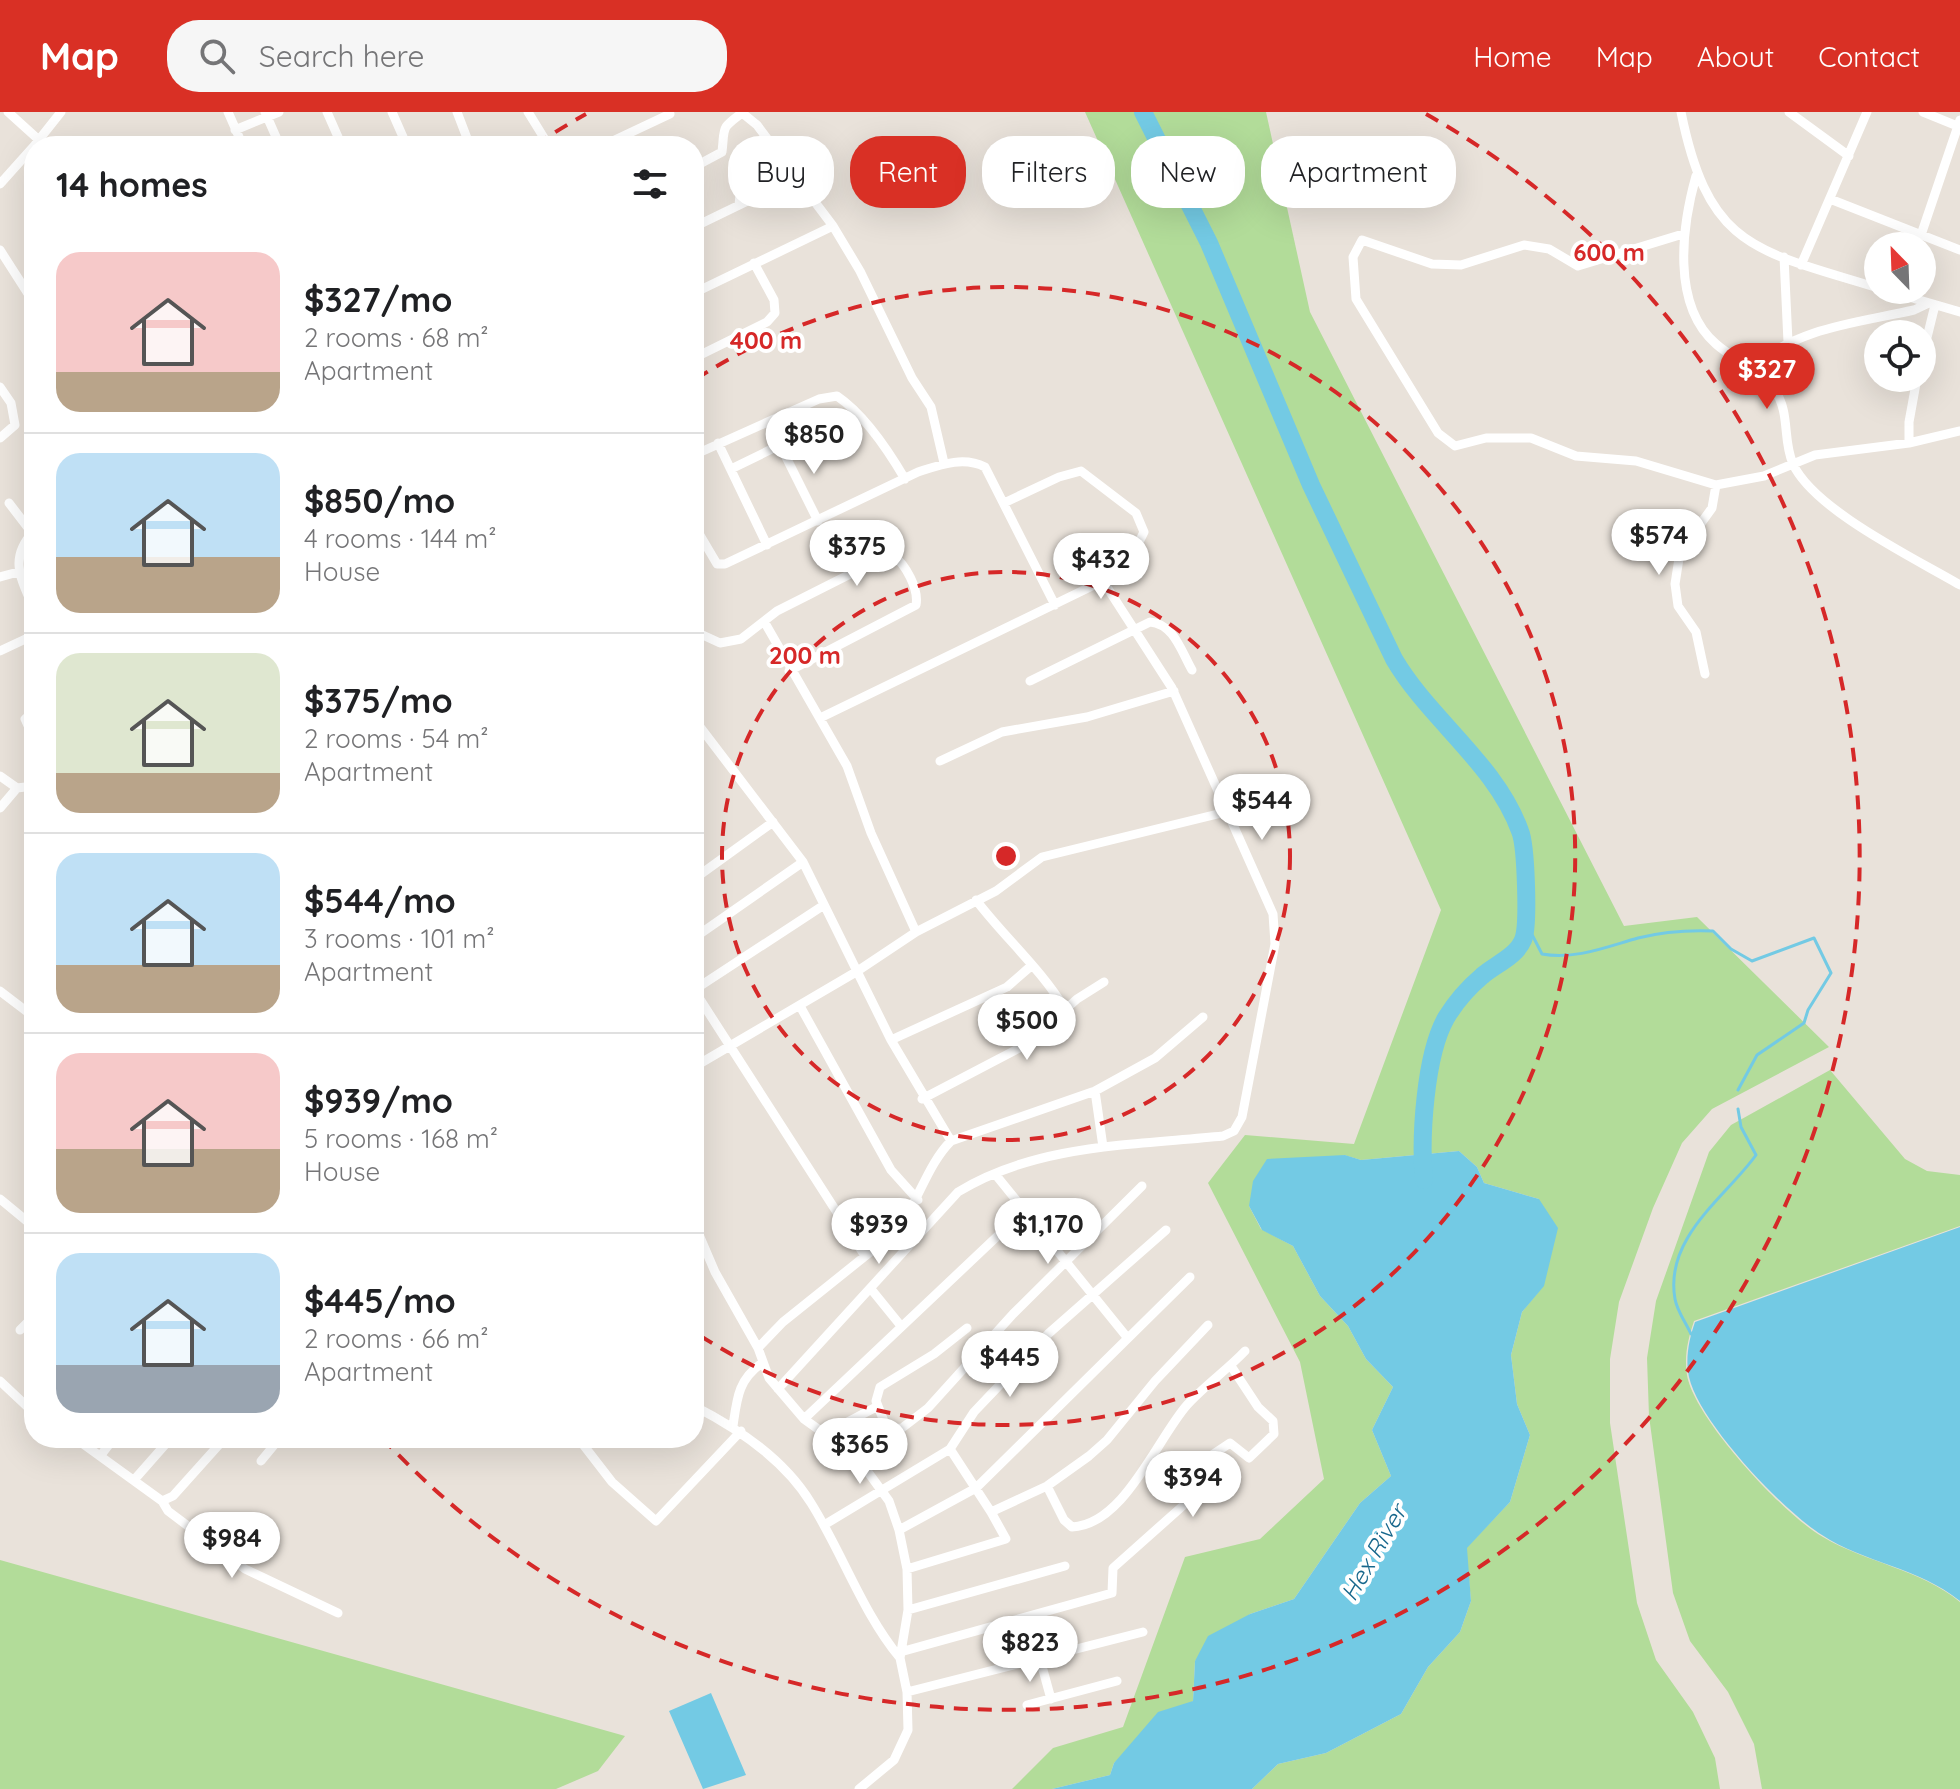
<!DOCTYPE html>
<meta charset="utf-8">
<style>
:root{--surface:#fff;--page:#f6f6f6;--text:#202124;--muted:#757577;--line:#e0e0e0;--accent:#d93025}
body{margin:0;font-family:Quicksand,sans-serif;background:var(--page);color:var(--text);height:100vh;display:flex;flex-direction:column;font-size:30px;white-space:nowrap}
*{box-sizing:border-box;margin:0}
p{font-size:26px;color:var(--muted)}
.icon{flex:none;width:44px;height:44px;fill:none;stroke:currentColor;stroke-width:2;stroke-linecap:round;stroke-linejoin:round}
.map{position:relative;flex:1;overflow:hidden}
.details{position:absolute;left:24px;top:24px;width:680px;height:1312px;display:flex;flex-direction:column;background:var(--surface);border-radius:32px;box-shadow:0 8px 32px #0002}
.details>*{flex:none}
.guide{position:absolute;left:728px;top:24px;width:760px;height:72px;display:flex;gap:16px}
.needle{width:52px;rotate:337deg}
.tools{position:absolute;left:1864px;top:120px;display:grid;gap:16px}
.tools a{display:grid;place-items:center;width:72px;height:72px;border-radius:50%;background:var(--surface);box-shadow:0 8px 32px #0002;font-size:40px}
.price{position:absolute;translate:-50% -68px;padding:0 18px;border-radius:28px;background:#fff;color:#222;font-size:26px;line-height:52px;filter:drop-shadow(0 2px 4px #0008)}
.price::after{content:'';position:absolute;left:50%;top:48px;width:24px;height:18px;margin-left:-12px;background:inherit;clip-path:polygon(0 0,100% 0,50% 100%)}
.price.on{background:var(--accent);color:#fff}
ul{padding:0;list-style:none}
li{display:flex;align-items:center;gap:24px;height:200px;padding:0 32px}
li+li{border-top:2px solid var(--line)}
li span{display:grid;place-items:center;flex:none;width:224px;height:160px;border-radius:24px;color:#555}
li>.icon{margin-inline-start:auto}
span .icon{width:96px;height:96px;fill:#fffc;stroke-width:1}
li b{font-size:34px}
h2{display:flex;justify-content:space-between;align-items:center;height:96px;padding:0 32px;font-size:34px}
.tag{padding:0 28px;border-radius:32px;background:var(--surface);box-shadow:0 8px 32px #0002;font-size:28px;line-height:72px}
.tag.on{background:var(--accent);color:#fff}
header{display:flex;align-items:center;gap:48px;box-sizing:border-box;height:112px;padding:0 40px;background:var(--accent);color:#fff}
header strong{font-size:38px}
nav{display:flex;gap:44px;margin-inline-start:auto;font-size:28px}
.search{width:560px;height:72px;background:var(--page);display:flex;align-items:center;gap:20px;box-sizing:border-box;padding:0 28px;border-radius:32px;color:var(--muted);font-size:30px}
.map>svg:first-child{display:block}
.green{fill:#b2dc99}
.water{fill:#73cae4}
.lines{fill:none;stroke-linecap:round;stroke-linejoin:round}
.stream{stroke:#73cae4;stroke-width:3}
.river{stroke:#73cae4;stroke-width:18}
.minor{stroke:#fff;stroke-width:9}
.ring{fill:none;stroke:#d62828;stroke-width:4;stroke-dasharray:14 10}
.labels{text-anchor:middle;stroke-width:8;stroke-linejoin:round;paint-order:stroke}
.water-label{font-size:24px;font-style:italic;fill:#17678c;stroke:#fff}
.centre{fill:#d62828;stroke:#fff;stroke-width:4}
.ring-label{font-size:24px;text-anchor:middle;font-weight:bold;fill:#d62828;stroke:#fff;stroke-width:8;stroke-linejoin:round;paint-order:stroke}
</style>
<header>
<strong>Map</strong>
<div class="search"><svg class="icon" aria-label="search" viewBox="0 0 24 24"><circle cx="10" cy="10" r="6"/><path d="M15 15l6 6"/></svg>Search here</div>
<nav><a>Home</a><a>Map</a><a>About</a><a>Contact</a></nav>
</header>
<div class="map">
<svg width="1960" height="1677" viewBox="0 0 1960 1677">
<rect width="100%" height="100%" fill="#e9e2da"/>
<path class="green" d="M 1085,0 L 1266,0 L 1310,200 L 1624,814 L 1697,805 L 1829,935 L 1712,997 L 1682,1031 L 1653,1096 L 1619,1190 L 1610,1247 L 1610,1311 L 1637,1491 L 1656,1548 L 1693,1600 L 1715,1646 L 1720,1677 L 1252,1677 L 1278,1652 L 1326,1641 L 1401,1602 L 1428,1555 L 1460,1520 L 1471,1489 L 1466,1436 L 1510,1390 L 1530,1323 L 1517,1292 L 1511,1243 L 1522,1200 L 1544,1173 L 1539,1087 L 1484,1071 L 1477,1055 L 1459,1039 L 1361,1048 L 1344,1043 L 1249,1094 L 1261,1117 L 1293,1134 L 1320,1184 L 1348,1214 L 1366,1247 L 1393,1275 L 1372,1318 L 1391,1364 L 1360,1391 L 1294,1487 L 1250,1502 L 1195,1549 L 1193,1589 L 1114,1651 L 1110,1663 L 1052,1677 L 1012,1677 L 1053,1636 L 1123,1615 L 1185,1445 L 1260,1427 L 1324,1367 L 1300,1250 L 1208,1071 L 1245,1023 L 1354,1032 L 1441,798 Z
M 1830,958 L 1905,1047 L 1927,1059 L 1960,1063 L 1960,1114 L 1694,1209 C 1688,1227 1684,1244 1687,1263 C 1694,1306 1784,1403 1823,1425 C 1867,1451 1920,1457 1960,1490 L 1960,1677 L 1762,1677 L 1754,1632 L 1728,1580 L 1690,1529 L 1673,1481 L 1649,1304 L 1647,1246 L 1656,1189 L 1709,1040 L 1731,1013 Z
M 0,1448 L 625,1624 L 598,1659 L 556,1677 L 0,1677 Z"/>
<path class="water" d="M 1459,1039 L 1477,1055 L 1484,1071 L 1539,1087 L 1558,1116 L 1544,1174 L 1522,1200 L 1511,1243 L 1517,1292 L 1530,1323 L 1510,1390 L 1467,1436 L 1471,1489 L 1460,1520 L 1428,1555 L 1401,1602 L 1326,1641 L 1278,1652 L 1252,1677 L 1052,1677 L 1110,1663 L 1114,1651 L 1158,1600 L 1193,1589 L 1195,1549 L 1208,1524 L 1250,1502 L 1294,1487 L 1360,1391 L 1391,1364 L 1372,1318 L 1393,1275 L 1366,1247 L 1348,1214 L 1320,1184 L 1293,1134 L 1262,1118 L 1249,1094 L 1253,1069 L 1267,1047 L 1345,1043 L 1361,1048 Z
M 1960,1115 L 1960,1489 C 1918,1455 1864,1451 1822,1423 C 1782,1398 1699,1310 1689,1265 C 1685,1247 1689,1227 1695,1210 Z
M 711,1581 L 746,1663 L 703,1677 L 669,1599 Z"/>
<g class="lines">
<path class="stream" d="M 1524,807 L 1542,842 C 1575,848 1606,835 1638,826 C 1662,820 1688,818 1713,819 L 1731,837 L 1752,849 L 1814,826 L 1831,861 L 1808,898 L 1804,911 L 1757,943 L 1738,978
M 1691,1222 C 1686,1211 1677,1199 1675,1187 C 1664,1125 1726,1085 1756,1043 L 1741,1015 L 1738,997"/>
<path class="river" d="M 1143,0 L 1209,131 L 1311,373 L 1394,547 C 1429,607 1496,652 1520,719 C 1526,733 1529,814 1523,828 C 1516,845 1494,853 1482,864 C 1469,875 1455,891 1446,906 C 1425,943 1420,1026 1424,1068"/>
<path class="minor" d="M 8,0 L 39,28
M 228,0 L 243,34
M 265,0 L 280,34
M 327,0 L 342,34
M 392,0 L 407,34
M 457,0 L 470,34
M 528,0 L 549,34
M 741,0 L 757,13 L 833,114 L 860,159 L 912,266 L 931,295 L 944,351
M 1681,0 C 1709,138 1756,138 1878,176
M 1789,0 L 1849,44
M 1923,0 L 1960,15
M 235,18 L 279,0
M 34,34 L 61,0
M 602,34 L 670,2
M 694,55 L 722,40 C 725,15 720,17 742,1
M 1696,64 C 1682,114 1671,193 1716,232 C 1735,249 1758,255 1774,277 C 1791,301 1782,327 1793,352 C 1814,398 1916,447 1960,473
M 0,72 L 34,34
M 1830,87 L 1960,138
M 739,93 L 741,73 L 780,44
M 694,115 L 762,82
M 1922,120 L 1960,8
M 1683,122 L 1578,154 L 1549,137 L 1524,133 L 1461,153 L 1432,152 L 1362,128 L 1353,145 L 1356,187 L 1438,321 L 1455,334 L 1486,326 L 1531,326 L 1576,344 L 1636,349 L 1716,373 L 1764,364 L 1815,343 L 1909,331 L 1960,319
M 0,138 L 34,191
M 1784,145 L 1788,230
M 1801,153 L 1867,0
M 1885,178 L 1960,200
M 694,181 L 833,114
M 694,246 L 767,210 L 775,201 L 774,188 L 754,151
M 1922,246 L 1935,193
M 1752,255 C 1799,215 1857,211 1914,198 L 1929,191
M 0,275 L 11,291 L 15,313 L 0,326
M 718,331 L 767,433
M 1909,331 L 1909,310 L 1917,266
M 780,333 L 818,409
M 694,343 L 819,287 L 837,284 C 865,303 888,338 905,367
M 731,357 L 817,315
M 9,391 L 32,421
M 694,413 L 717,452 L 725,452 L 918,360 C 940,353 963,344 985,355 L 1055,493
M 34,419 C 8,446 21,467 34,497
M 0,465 L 18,460
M 765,511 L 847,654 L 871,721 L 916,820
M 694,519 L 720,531 L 741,527 L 777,499 L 884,445 L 893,443 C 906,453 919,477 916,493 L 789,559
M 0,539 L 34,523
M 1705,562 L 1696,520 L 1678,494 L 1675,472 L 1680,440 L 1712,396 L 1716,373
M 1030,569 L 1150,510 C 1174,512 1181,539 1192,558
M 820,606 L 1125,458 L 1144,420 L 1136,401 L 1081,359 L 1059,365 L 1004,391
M 694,607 L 803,750 L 891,928 L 951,1029
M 30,618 L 25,607 L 34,599
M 940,649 L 1002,620 L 1087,605 L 1174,579
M 0,664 L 17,676 L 34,674
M 0,696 L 17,676
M 694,767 L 773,710
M 34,775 L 34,776
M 976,788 C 1005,826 1041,857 1065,897
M 694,826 L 803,750
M 694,878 L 865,1144
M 694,878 L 824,793
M 0,879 L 34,905
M 800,894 L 891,1058 L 918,1088
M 891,928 L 1007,875 L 1031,854
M 694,955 L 856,860 L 916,820 L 996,779 L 1042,745 L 1230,699
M 1095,979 L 1103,1035
M 922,987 L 1027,932 L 1077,887 L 1104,870
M 995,1062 L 1126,1224
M 0,1087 L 34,1115
M 694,1111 L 715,1160 L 758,1236 L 769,1266 L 804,1307 L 857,1345 L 889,1389 L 899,1418 L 907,1457 L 908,1498 L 900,1546 L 907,1580 L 908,1618 L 894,1648 L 859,1677
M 871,1177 L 901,1214
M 967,1216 L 934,1242 L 880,1275 L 876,1289 L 887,1317 L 902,1316 L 928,1296 L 1013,1202 L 1142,1074
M 20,1218 L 34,1204
M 758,1236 L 783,1210 L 894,1121 C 918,1093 926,1054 951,1029 L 1095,979 L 1155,946 L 1203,905
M 0,1269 L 34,1301
M 778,1277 L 958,1080 C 1036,1032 1135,1033 1223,1024 L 1234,1019 L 1242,1005 L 1275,832 L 1273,802 L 1172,576 L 1103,469
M 694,1294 C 739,1317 784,1347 811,1391 C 843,1442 862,1500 900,1546
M 804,1307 L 1024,1099
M 733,1314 C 737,1286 738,1268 762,1251
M 825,1322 L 878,1294
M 75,1326 L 162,1389 L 173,1384 L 225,1326
M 578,1326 L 612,1370 L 656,1409 L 741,1319
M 950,1337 L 991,1400 L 1047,1374 L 1089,1344 L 1107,1328 L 1155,1269 L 1208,1213
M 101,1343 L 114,1326
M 261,1349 L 280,1326
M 134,1368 L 171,1326
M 1047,1374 L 1064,1408 L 1072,1415 C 1124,1413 1157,1327 1187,1293 C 1204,1274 1227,1258 1245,1239
M 162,1389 L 168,1399 L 245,1457 L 338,1501
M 824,1413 L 950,1337 L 974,1300 L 1048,1222 L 1166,1118
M 899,1418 L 976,1376 L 1190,1165
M 907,1457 L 1006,1427 L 991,1400
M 908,1498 L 1065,1454
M 904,1539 L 1112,1481 L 1113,1456 L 1186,1391 L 1203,1349 L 1230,1331 L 1249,1346 L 1274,1322 L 1273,1309 L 1258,1295 L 1231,1254
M 1040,1547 L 1051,1587
M 907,1580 L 1143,1520
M 1027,1593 L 1117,1569"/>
</g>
<g class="ring">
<circle cx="1006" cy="744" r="284"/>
<path d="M696 267A569 569 0 1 1 696 1221"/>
<path d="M535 33A853 853 0 0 1 586 2M1426 2A853 853 0 1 1 387 1331"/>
</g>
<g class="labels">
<g class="water-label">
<text transform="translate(1374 1441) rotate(-60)" y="8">Hex River</text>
</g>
</g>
<circle cx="1006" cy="744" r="12" class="centre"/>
<g class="ring-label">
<text x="1609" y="149">600 m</text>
<text x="766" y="237">400 m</text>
<text x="805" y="552">200 m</text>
</g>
</svg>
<div class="tools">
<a><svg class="needle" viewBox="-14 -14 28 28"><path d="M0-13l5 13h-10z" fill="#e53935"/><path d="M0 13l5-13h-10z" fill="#757577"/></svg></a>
<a><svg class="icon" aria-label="locate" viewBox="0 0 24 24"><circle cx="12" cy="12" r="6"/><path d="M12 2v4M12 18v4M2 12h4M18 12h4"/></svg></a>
</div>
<b class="price on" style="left:1767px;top:299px">$327</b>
<b class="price" style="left:814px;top:364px">$850</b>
<b class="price" style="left:1659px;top:465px">$574</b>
<b class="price" style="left:857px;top:476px">$375</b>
<b class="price" style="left:1101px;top:489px">$432</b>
<b class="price" style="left:1262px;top:730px">$544</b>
<b class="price" style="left:1027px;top:950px">$500</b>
<b class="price" style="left:879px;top:1154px">$939</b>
<b class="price" style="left:1048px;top:1154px">$1,170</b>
<b class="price" style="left:1010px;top:1287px">$445</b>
<b class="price" style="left:860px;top:1374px">$365</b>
<b class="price" style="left:1193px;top:1407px">$394</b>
<b class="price" style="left:232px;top:1468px">$984</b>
<b class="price" style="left:1030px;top:1572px">$823</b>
<div class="guide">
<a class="tag">Buy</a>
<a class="tag on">Rent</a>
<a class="tag">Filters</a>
<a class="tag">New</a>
<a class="tag">Apartment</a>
</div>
<section class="details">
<h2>14 homes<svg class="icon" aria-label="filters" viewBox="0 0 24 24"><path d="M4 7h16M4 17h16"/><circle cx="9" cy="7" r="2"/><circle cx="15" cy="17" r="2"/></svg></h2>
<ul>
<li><span style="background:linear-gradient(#f6c9c9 75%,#b9a48a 0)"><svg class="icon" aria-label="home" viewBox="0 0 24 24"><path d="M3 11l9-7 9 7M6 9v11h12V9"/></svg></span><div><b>$327/mo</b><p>2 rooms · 68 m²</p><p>Apartment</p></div></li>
<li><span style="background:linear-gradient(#bfe0f5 65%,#b9a48a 0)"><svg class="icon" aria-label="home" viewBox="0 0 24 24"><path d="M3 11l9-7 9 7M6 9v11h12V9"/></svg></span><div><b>$850/mo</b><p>4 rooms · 144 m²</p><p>House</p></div></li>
<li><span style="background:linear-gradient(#dfe7d0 75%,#b9a48a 0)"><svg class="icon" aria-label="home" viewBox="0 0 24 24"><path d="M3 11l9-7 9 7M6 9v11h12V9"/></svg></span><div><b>$375/mo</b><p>2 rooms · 54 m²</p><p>Apartment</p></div></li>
<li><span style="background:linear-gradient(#bfe0f5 70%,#b9a48a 0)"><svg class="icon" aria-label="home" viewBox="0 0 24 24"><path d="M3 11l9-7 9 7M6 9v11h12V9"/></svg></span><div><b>$544/mo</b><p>3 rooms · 101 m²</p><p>Apartment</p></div></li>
<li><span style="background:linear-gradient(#f6c9c9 60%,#b9a48a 0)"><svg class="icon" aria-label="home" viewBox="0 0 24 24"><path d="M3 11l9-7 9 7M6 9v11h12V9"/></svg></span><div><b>$939/mo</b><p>5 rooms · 168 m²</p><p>House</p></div></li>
<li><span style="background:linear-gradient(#bfe0f5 70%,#9aa5b1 0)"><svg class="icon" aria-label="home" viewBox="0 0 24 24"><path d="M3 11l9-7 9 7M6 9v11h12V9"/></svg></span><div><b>$445/mo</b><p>2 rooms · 66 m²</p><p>Apartment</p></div></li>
</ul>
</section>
</div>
